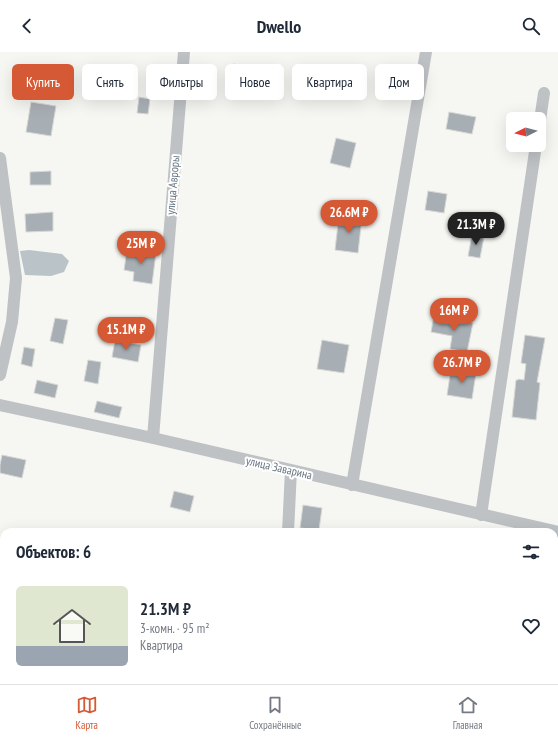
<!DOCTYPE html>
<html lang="ru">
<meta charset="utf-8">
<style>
:root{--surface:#fff;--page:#f6f6f7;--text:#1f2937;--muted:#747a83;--line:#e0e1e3;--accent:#d55934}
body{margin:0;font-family:"PT Sans Narrow",sans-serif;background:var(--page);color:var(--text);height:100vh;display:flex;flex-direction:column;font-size:15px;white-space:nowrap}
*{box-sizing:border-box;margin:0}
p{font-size:13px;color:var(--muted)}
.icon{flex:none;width:22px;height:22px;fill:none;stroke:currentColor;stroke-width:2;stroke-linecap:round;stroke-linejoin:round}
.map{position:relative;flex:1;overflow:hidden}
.sheet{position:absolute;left:0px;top:476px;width:558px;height:156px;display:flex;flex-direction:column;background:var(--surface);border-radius:12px 12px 0 0;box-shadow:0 4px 16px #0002}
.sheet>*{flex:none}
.guide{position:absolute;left:12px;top:12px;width:534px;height:36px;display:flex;gap:8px}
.needle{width:26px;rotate:264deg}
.fabs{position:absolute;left:506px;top:60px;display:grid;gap:8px}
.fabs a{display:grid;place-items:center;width:40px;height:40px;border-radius:6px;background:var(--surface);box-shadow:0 4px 16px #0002;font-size:20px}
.price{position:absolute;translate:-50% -34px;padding:0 9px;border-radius:14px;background:var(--accent);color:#fff;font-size:13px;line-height:26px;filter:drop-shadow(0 1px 2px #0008)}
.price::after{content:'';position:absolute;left:50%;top:24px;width:12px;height:9px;margin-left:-6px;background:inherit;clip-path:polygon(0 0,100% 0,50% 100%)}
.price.on{background:#222;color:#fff}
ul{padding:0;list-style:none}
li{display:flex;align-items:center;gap:12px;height:100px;padding:0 16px}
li+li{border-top:1px solid var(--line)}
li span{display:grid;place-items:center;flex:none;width:112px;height:80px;border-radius:6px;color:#555}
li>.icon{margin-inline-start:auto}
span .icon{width:48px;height:48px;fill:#fffc;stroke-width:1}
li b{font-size:17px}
h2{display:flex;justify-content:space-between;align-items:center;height:48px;padding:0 16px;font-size:17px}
.pill{padding:0 14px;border-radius:6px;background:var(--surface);box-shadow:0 4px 16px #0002;font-size:14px;line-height:36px}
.pill.on{background:var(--accent);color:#fff}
header{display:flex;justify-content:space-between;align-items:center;height:52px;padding:0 16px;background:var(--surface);font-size:18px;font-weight:700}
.tabs{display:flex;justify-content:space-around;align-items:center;height:56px;border-top:1px solid var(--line);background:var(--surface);font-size:11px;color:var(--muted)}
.tabs a{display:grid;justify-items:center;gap:2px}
.tabs .on{color:var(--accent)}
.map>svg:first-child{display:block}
.water{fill:#b9c3c8}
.building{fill:#a8afb4;stroke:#d8d8d6}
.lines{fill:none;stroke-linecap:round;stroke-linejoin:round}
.street{stroke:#bec2c5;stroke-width:12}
.labels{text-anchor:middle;stroke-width:4;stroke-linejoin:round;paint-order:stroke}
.street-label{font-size:12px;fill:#687682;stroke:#fff}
</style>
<header><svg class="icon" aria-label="back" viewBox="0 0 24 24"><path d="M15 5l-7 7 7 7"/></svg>Dwello<svg class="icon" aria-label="search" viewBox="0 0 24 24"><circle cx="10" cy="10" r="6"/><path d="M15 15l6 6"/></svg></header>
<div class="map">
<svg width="558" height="632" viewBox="0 0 558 632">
<rect width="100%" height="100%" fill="#f6f6f3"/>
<path class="water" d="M 29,198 L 62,202 L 69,209 L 64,220 L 51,224 L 25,223 L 20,199 Z"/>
<path class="building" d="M 233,12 L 252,15 L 249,27 L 231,23 Z
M 139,45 L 150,47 L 148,62 L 137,61 Z
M 31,50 L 56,54 L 51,84 L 26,80 Z
M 449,60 L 476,65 L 472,82 L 446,77 Z
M 336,86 L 356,91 L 350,116 L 330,111 Z
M 51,119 L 51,133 L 30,133 L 30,120 Z
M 428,139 L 447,142 L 444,161 L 425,158 Z
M 53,160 L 53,179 L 26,180 L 25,162 Z
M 339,163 L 362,165 L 358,201 L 335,198 Z
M 472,183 L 484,185 L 480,206 L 468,204 Z
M 127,197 L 156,201 L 152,232 L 133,229 L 134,220 L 124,218 Z
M 434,263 L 473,271 L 467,300 L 450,297 L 452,284 L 431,280 Z
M 55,266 L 68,268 L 63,292 L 50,289 Z
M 525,283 L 545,286 L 537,330 L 540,331 L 536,368 L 512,365 L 516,328 L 518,328 L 518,327 L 524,328 L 526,312 L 521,311 Z
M 115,288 L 141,293 L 138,310 L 112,305 Z
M 322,288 L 349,293 L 344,321 L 317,317 Z
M 24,295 L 35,297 L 32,315 L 21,312 Z
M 88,308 L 101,310 L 98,332 L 84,329 Z
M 451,317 L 476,321 L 472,347 L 447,343 Z
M 37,328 L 58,333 L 55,346 L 34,341 Z
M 97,349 L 122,355 L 119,366 L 94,360 Z
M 2,403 L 26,408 L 22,426 L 0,421 L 0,413 Z
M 174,439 L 194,444 L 190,460 L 170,455 Z
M 303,453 L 322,456 L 319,478 L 300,476 Z"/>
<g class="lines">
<path class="street" d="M 539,75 L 544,41
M 0,106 L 16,226 L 12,270 L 0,323
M 0,353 L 153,386 L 558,480
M 153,386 L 184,0
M 352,433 L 426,0
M 481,463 L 536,93
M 288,480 L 291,418
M 420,628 L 436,632"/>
</g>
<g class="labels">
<g class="street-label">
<text transform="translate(173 133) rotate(-85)" y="4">улица Авроры</text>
<text transform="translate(279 416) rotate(13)" y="4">улица Заварина</text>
</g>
</g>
</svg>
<div class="fabs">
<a><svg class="needle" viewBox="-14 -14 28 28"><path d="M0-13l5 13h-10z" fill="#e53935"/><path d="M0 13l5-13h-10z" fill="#747a83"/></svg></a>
</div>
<b class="price" style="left:349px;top:182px">26.6M ₽</b>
<b class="price on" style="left:476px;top:194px">21.3M ₽</b>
<b class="price" style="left:141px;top:213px">25M ₽</b>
<b class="price" style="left:454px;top:280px">16M ₽</b>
<b class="price" style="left:126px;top:299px">15.1M ₽</b>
<b class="price" style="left:462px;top:332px">26.7M ₽</b>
<div class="guide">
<a class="pill on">Купить</a>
<a class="pill">Снять</a>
<a class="pill">Фильтры</a>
<a class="pill">Новое</a>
<a class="pill">Квартира</a>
<a class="pill">Дом</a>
</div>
<section class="sheet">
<h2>Объектов: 6<svg class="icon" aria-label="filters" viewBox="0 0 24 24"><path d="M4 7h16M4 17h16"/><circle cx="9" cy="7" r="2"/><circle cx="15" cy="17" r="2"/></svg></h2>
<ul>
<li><span style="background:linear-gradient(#dfe7d0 75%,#9aa5b1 0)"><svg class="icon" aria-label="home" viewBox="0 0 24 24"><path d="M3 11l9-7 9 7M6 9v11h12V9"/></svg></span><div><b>21.3M ₽</b><p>3-комн. · 95 m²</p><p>Квартира</p></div><svg class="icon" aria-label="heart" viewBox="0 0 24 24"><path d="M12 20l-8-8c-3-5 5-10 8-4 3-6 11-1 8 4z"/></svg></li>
</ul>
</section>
</div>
<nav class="tabs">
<a class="on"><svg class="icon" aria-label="map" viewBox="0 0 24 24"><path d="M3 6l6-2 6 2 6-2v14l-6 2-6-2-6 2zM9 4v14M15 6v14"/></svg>Карта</a>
<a><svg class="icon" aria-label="saved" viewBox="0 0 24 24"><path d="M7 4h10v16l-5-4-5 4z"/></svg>Сохранённые</a>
<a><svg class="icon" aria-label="home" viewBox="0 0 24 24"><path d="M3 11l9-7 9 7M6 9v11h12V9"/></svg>Главная</a>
</nav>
